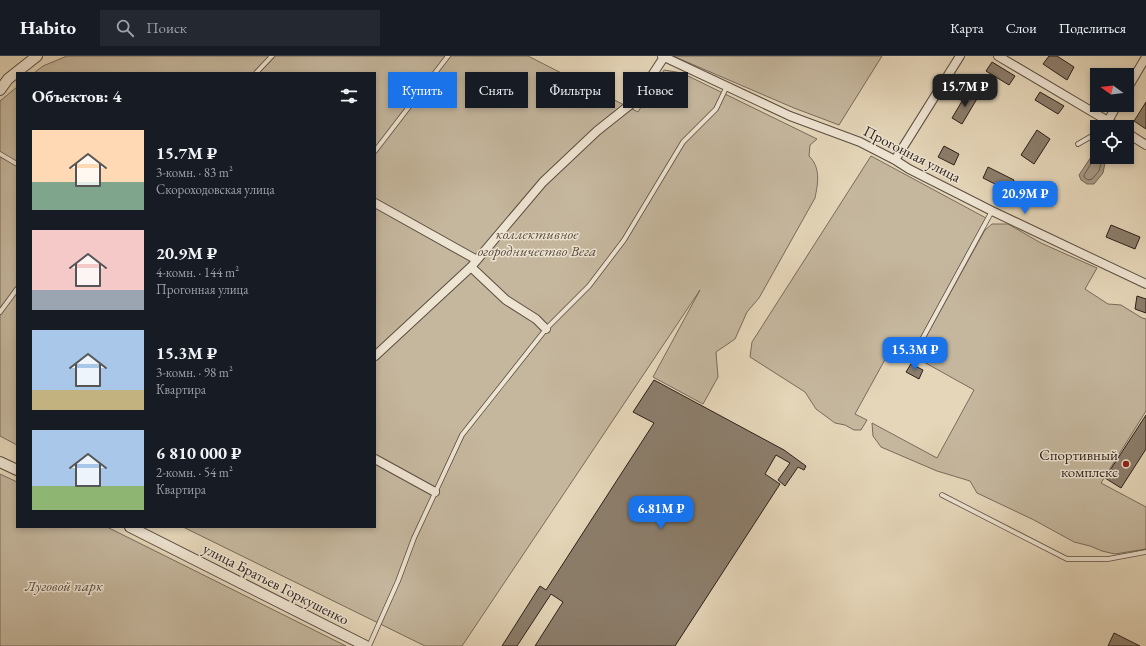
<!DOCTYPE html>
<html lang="ru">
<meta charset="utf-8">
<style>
:root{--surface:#171b24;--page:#242831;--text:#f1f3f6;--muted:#9ea1a6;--line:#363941;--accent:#1a73e8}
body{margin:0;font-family:"EB Garamond",serif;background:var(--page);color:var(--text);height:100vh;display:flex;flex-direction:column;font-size:15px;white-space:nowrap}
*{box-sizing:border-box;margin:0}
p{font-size:13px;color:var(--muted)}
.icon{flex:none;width:22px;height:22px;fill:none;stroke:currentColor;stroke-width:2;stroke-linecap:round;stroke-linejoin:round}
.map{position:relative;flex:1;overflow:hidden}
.details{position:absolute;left:16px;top:16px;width:360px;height:456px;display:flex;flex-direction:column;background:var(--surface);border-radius:0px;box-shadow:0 2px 6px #0003}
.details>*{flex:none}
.top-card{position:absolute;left:388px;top:16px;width:380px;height:36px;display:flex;gap:8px}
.needle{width:26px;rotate:284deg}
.buttons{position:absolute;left:1090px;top:12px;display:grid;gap:8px}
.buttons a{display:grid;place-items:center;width:44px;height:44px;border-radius:0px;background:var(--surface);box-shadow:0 2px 6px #0003;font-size:20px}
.price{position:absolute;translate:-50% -34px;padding:0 9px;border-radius:8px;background:var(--accent);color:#fff;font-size:13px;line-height:26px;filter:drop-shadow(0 1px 2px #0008)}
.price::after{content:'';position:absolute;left:50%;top:24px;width:12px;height:9px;margin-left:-6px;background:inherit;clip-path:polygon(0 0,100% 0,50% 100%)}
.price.selected{background:#222;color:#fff}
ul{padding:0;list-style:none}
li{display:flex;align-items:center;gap:12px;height:100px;padding:0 16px}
li span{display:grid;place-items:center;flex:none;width:112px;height:80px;border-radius:0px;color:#555}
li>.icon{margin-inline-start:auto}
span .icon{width:48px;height:48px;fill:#fffc;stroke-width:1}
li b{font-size:17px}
h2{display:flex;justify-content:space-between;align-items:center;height:48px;padding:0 16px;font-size:17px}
.pill{padding:0 14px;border-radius:0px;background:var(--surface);box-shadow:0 2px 6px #0003;font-size:14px;line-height:36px}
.pill.selected{background:var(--accent);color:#fff}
header{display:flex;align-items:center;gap:24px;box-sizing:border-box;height:56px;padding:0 20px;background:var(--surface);border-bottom:1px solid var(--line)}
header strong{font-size:19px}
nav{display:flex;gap:22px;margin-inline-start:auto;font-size:14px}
.search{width:280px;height:36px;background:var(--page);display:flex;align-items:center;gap:10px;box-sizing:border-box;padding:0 14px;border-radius:0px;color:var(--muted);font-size:15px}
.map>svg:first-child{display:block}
.green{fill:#c5b79e;stroke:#786b5c}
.water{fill:#a69883;stroke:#756859}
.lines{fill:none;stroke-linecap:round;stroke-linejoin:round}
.shore{stroke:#685c4e;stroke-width:1}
.building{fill:#8c7e6c;stroke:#2b1f19}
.service-casing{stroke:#5a4d41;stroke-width:5.5}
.minor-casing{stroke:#5a4d41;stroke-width:10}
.tertiary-casing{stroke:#5a4d41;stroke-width:12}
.service{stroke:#eee4d2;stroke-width:4}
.minor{stroke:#eee4d2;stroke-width:8}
.tertiary{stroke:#eee4d2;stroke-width:10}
.poi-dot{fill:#8f2418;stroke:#eee4d2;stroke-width:1.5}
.labels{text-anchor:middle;stroke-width:3;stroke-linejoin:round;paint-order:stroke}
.street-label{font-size:15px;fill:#2b1f19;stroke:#eee4d2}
.park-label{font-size:15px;font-style:italic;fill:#594d41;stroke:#eee4d2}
.poi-label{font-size:15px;fill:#2b1f19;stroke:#eee4d2;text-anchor:end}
</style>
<header>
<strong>Habito</strong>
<div class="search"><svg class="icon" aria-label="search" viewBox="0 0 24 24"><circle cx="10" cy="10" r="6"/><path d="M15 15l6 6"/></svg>Поиск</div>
<nav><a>Карта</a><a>Слои</a><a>Поделиться</a></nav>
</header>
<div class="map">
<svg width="1146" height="590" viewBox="0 0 1146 590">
<rect width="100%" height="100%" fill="#e5d6b9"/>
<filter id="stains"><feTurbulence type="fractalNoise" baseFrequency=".005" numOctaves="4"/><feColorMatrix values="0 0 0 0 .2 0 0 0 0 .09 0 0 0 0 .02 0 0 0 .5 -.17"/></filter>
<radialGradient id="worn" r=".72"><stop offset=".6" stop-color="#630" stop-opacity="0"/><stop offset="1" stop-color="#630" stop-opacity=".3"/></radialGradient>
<path class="green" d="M 67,0 L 528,0 L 638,56 L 664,14 L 682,17 L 817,83 L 810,89 L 809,100 C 821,112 818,127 815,142 L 759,242 L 747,256 L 735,283 L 716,296 L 718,321 L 703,348 L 653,321 L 700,234 L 462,590 L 425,590 L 183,471 L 375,471 L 375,17 L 34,17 L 43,10 Z
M 673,0 L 882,0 L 839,69 L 794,52 Z
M 17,31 L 17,389 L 0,380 L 0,45 Z
M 871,100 L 986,162 L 911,299 L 893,289 L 855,358 L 867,364 L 861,374 L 854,374 L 845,369 L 835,367 L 816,353 L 805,336 L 750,301 L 752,286 Z
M 992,168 L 1008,168 L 1041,187 L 1097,212 L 1085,233 L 1108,248 L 1121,249 L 1142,262 L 1146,263 L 1146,355 L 1101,427 L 1146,451 L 1146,493 L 1115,498 L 1102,495 L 1090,490 L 1074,486 L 1034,464 L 977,437 L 970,425 L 937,415 L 881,391 L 873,380 L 872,367 L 937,402 L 974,334 L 915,301 L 985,174 Z
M 0,418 L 17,426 L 17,471 L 107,471 L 346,590 L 0,590 Z"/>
<path class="water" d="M 1093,98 L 1097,99 L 1097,101 L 1102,101 L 1105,107 L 1103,117 L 1094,128 L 1087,128 L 1081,124 L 1079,119 Z"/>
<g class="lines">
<path class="shore" d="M 1098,102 L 1101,107 L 1099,115 L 1092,123 L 1088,124 L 1084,121 L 1084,119 L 1094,103 Z"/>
</g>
<path class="building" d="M 1049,0 L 1057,0 L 1074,11 L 1067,24 L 1043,8 Z
M 992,6 L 1015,20 L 1009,29 L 986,15 Z
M 968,35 L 978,41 L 962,68 L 952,62 Z
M 1040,36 L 1064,50 L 1058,58 L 1035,44 Z
M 1146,46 L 1146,73 L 1134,65 Z
M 1037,74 L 1050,83 L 1034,108 L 1021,99 Z
M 944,90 L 959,98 L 954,109 L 938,101 Z
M 988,111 L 1014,124 L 1009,135 L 983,122 Z
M 1111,169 L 1140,181 L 1135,193 L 1106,181 Z
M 1137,240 L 1146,243 L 1146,257 L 1135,253 Z
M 911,308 L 923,314 L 919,323 L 906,316 Z
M 654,324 L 784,394 L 806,410 L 804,414 L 798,411 L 785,430 L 778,424 L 790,407 L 776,399 L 765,418 L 780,428 L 675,590 L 535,590 L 563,546 L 551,538 L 517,590 L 502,590 L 540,530 L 546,534 L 654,367 L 633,356 Z
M 1146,359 L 1146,393 L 1121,432 L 1105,422 Z
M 1114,577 L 1140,590 L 1108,590 Z"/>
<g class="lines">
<defs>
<path id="service" d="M 256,17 L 272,0
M 1102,71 L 1108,65
M 1078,88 L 1097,77
M 375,95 L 448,0
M 0,98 L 17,108
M 0,256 L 17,233
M 913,300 L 992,155
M 942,439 L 1067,503 L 1108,503 L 1146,496
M 369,590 L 398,525 L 414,482 L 462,379 L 546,273 L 589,230 L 624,184 L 683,86 L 716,53 L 727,30"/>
<path id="minor" d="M 662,0 L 790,60 L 860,86 L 895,104 L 909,113 L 992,155 L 1146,228
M 998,0 L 1118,71
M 1127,33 L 1146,1
M 1108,65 L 1117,49
M 1127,77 L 1146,89
M 895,104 L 960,0
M 375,147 L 477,204
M 471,211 L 506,244 L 536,263 L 546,273
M 375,300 L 471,211 L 543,126 L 597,75 L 636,44 L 664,1
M 375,403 L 435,436"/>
<path id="tertiary" d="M 0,34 L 8,23 L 37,0
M 0,406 L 17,414
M 130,471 L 366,590"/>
</defs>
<use href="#service" class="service-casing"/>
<use href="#minor" class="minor-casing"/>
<use href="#tertiary" class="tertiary-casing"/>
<use href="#service" class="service"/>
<use href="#minor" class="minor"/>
<use href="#tertiary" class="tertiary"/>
</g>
<circle class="poi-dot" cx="1126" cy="408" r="4"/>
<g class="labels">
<g class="street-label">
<text transform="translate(912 98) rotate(27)" y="5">Прогонная улица</text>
<text transform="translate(276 528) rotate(27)" y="5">улица Братьев Горкушенко</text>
</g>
<g class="park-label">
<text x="537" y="183">коллективное<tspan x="537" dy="17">огородничество Вега</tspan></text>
<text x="64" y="535">Луговой парк</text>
</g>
<g class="poi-label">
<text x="1118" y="404">Спортивный<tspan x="1118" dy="17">комплекс</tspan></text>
</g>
</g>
<rect width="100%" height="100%" filter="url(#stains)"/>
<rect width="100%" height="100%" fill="url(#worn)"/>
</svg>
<div class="buttons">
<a><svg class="needle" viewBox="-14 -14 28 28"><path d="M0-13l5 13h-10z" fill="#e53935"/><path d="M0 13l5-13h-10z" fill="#9ea1a6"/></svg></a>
<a><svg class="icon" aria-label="locate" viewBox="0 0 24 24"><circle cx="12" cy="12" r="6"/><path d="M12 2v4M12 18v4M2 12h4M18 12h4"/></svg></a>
</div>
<b class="price selected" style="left:965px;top:52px">15.7M ₽</b>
<b class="price" style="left:1025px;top:159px">20.9M ₽</b>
<b class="price" style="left:915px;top:315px">15.3M ₽</b>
<b class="price" style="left:661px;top:474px">6.81M ₽</b>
<div class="top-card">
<a class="pill selected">Купить</a>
<a class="pill">Снять</a>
<a class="pill">Фильтры</a>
<a class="pill">Новое</a>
</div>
<section class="details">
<h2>Объектов: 4<svg class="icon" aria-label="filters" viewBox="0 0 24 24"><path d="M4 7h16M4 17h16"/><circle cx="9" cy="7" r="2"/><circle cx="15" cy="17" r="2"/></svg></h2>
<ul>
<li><span style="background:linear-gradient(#ffd9b3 65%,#7fa58c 0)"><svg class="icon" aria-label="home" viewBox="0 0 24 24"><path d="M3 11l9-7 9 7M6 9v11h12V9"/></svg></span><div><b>15.7M ₽</b><p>3-комн. · 83 m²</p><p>Скороходовская улица</p></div></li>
<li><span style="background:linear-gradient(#f6c9c9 75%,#9aa5b1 0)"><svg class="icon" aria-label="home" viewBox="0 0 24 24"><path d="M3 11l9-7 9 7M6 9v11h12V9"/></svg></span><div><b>20.9M ₽</b><p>4-комн. · 144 m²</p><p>Прогонная улица</p></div></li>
<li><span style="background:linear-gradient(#a9c7e8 75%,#c2b280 0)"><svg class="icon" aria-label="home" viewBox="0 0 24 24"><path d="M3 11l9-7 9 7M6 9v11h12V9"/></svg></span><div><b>15.3M ₽</b><p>3-комн. · 98 m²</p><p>Квартира</p></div></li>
<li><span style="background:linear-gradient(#a9c7e8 70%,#8fb573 0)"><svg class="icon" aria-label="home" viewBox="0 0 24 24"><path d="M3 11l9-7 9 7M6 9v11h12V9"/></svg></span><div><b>6 810 000 ₽</b><p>2-комн. · 54 m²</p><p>Квартира</p></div></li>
</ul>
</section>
</div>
